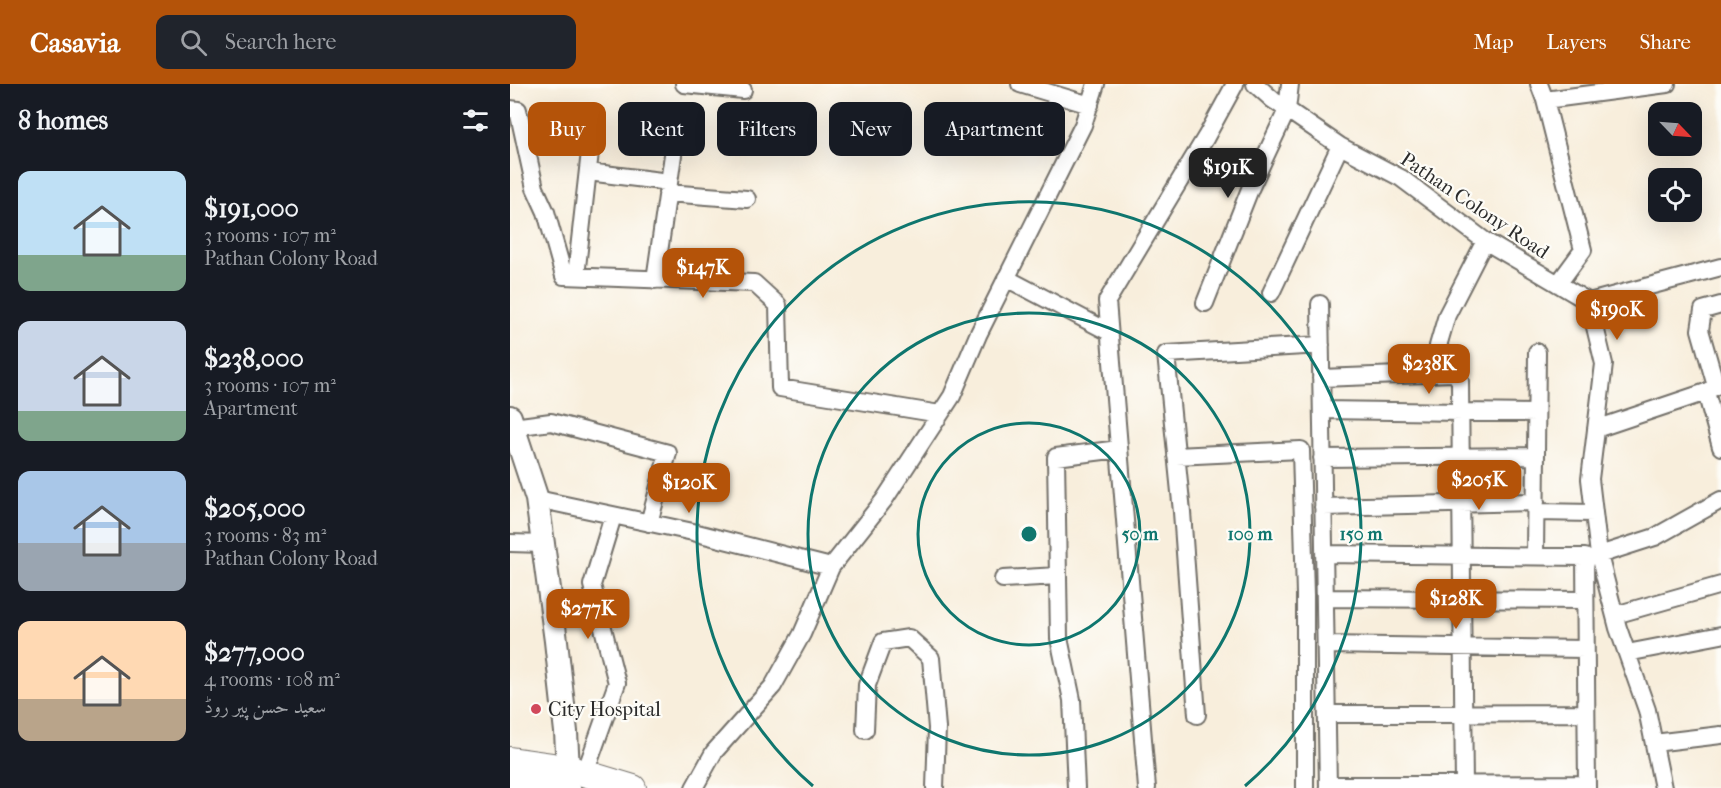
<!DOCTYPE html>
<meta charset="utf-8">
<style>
:root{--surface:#171b24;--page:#20242c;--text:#f1f3f6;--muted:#9ea1a6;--accent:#b45309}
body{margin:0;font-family:"IM FELL French Canon",Amiri,serif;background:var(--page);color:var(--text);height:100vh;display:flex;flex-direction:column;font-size:22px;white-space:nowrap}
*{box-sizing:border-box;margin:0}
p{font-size:20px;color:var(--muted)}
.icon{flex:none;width:33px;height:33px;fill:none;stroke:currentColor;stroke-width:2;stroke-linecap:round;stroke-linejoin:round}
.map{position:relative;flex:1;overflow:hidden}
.sheet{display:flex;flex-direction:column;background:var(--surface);width:510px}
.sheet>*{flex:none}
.top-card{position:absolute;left:18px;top:18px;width:570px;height:54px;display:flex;gap:12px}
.needle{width:39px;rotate:115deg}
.fabs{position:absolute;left:1138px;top:18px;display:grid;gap:12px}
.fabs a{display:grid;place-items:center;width:54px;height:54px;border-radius:12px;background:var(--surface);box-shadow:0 6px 24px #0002;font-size:30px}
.price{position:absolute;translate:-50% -51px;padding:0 14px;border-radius:12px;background:var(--accent);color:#fff;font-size:20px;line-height:39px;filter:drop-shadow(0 2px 3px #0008)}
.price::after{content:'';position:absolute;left:50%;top:36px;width:18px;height:14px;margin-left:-9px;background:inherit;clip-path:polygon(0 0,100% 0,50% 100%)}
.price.on{background:#222;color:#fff}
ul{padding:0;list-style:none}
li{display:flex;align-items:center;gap:18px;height:150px;padding:0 18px}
li span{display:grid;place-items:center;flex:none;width:168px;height:120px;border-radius:12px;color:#555}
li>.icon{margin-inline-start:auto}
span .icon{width:72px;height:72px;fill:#fffc;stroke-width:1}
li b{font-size:26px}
h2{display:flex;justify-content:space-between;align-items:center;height:72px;padding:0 18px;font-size:26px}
.chip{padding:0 21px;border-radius:12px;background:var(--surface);box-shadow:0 6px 24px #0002;font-size:21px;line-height:54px}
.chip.on{background:var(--accent);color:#fff}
header{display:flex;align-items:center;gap:36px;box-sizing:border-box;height:84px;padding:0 30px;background:var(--accent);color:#fff}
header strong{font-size:28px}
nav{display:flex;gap:33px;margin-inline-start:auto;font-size:21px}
.search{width:420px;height:54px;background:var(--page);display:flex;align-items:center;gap:15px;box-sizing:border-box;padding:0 21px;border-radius:12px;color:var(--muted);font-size:22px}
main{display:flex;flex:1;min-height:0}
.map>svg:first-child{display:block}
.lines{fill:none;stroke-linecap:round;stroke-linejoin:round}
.street-casing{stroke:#736f69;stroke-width:20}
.secondary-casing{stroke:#736f69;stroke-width:26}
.primary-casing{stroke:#736f69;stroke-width:28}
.street{stroke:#fff;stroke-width:16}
.secondary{stroke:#fff;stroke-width:22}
.primary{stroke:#fff;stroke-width:26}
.ring{fill:none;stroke:#0f766e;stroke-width:3}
.poi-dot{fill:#d1495b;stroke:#fdfcf7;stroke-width:2}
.labels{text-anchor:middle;stroke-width:4.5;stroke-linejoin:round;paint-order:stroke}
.street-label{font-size:20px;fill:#2b2b2b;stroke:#fdfcf7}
.poi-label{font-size:20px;fill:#2b2b2b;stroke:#fdfcf7;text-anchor:start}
.centre{fill:#0f766e;stroke:#fdfcf7;stroke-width:3}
.ring-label{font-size:18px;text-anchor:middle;font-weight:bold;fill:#0f766e;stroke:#fdfcf7;stroke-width:4.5;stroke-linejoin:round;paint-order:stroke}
</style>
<header>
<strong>Casavia</strong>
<div class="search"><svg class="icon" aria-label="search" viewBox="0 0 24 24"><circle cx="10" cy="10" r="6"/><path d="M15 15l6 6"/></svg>Search here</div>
<nav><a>Map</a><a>Layers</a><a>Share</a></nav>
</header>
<main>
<section class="sheet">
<h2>8 homes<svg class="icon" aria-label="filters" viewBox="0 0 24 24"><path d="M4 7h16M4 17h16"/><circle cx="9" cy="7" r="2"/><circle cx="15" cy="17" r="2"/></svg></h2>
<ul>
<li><span style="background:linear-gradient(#bfe0f5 70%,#7fa58c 0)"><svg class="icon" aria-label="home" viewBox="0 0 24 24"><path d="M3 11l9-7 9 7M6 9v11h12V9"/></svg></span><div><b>$191,000</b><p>3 rooms · 107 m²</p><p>Pathan Colony Road</p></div></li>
<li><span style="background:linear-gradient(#c9d6e8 75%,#7fa58c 0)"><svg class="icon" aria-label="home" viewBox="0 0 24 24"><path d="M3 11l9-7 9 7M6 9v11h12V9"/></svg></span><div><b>$238,000</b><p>3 rooms · 107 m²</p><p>Apartment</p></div></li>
<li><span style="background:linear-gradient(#a9c7e8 60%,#9aa5b1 0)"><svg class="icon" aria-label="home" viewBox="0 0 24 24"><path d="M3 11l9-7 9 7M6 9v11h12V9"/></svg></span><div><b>$205,000</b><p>3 rooms · 83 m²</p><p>Pathan Colony Road</p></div></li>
<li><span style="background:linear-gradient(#ffd9b3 65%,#b9a48a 0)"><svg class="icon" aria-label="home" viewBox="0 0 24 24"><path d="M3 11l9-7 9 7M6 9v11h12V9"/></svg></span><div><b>$277,000</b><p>4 rooms · 108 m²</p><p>سعید حسن پیر روڈ</p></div></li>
</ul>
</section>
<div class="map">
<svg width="1211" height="704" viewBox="0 0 1211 704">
<rect width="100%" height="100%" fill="#fdfcf7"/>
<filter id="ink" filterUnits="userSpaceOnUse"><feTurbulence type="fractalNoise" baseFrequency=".0167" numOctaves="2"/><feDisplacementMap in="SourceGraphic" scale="12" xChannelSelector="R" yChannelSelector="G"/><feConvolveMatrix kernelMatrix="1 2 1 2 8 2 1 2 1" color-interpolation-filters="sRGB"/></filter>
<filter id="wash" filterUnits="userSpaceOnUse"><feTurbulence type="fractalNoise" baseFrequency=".008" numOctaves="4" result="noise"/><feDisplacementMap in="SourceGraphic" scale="24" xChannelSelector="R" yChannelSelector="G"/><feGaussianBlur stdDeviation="1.35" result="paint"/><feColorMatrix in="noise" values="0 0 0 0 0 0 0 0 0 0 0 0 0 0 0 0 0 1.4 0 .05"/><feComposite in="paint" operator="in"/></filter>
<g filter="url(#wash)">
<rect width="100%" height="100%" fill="#f8eedc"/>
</g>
<g filter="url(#ink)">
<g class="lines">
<defs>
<path id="street" d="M 174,0 L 233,6
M 510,0 L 580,21
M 745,0 L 763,16 L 830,62 L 891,94 L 975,157 L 1079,218 L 1094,280 L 1080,395 L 1089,471 L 1108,544 L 1137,626 L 1153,704
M 1029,0 L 1035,16
M 0,25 L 8,26 L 25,104 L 36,128 L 54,192 L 244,199 L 268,221 L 270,304 L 430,330
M 78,88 L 159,98
M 157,109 L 237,115
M 66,192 L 82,50
M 496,194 L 599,248
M 145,196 L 165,57
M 1048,200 L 1073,166 L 1035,16 L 1157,0
M 761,209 L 830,62
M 1079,218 L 1211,183
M 695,219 L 740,105 L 777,26 L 780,0
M 810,220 L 818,704
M 811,294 L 943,289
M 1196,308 L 1206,302 L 1190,246 L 1193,226 L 1211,221
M 812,326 L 1026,329
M 3,343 L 41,338 L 158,369 L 139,439
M 1086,345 L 1196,308 L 1211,363
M 666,372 L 791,366 L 795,511 L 795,704
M 812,374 L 1026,372
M 27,415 L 183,448 L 321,483
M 813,423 L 1026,418
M 1026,428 L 1084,429
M 0,459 L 33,460
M 814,470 L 1075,473 L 1077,704
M 1089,471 L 1145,453 L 1211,416
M 1025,472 L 1027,268
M 493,495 L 548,492
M 815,514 L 1075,516
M 1105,531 L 1211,501
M 816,561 L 1075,565
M 1117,569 L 1211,551
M 817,630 L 1076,629
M 687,631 L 672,428 L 656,270 L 811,261
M 355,646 L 357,601 L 373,558 L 399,554 L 421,574 L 427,644 L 425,704
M 1144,659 L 1211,651
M 75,689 L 107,599 L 82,501 L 103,432
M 818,701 L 1076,700
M 184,704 L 204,668 L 263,602 L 292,550 L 321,483 L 374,416 L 442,312 L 468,251 L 573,41 L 586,0
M 566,704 L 562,616 L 549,554 L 546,373 L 609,365
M 637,704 L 597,217 L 696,53 L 725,0
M 954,704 L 950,297 L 928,262 L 937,231 L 975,157"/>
<path id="secondary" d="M 0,333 L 27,415 L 46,557 L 56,648 L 59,704"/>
<path id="primary" d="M 0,676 L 57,684 L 123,704
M 0,699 L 40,704"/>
</defs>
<use href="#street" class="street-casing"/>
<use href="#secondary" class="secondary-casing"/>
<use href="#primary" class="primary-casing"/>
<use href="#street" class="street"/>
<use href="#secondary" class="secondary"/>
<use href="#primary" class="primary"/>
</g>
</g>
<g class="ring">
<circle cx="519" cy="450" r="111"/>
<circle cx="519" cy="450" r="221"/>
<path d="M303 702A332 332 0 1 1 735 702"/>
</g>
<circle class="poi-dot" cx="26" cy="625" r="6"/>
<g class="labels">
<g class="street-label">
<text transform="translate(965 121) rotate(34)" y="7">Pathan Colony Road</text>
</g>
<g class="poi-label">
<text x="38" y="632">City Hospital</text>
</g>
</g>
<circle cx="519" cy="450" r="9" class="centre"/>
<g class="ring-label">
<text x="630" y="456">50 m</text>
<text x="740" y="456">100 m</text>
<text x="851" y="456">150 m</text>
</g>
</svg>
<div class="fabs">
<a><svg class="needle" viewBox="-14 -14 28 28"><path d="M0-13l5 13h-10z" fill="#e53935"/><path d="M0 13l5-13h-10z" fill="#9ea1a6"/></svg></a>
<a><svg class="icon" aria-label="locate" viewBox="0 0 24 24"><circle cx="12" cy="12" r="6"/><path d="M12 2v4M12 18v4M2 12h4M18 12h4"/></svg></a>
</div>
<b class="price on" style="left:718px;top:115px">$191K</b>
<b class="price" style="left:193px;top:215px">$147K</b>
<b class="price" style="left:1107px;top:257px">$190K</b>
<b class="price" style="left:919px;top:311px">$238K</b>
<b class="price" style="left:969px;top:427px">$205K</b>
<b class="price" style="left:179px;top:430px">$120K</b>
<b class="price" style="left:946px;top:546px">$128K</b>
<b class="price" style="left:78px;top:556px">$277K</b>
<div class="top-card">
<a class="chip on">Buy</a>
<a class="chip">Rent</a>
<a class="chip">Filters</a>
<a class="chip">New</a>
<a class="chip">Apartment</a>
</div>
</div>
</main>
